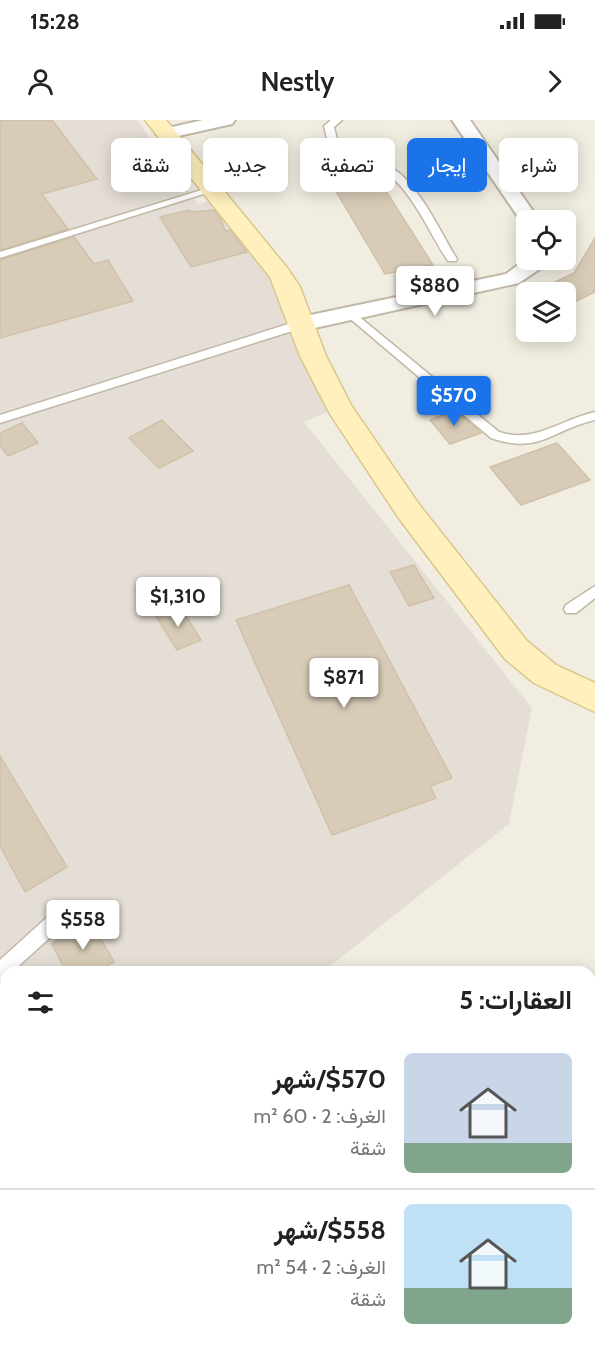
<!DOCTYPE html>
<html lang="ar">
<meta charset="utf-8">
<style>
:root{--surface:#fff;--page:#f2f2f2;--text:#222;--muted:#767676;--line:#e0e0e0;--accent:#1a73e8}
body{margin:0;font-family:Cabin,Vazirmatn,sans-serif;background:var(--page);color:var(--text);direction:rtl;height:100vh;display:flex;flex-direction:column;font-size:22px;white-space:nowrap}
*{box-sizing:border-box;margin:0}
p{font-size:20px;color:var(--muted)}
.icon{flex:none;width:33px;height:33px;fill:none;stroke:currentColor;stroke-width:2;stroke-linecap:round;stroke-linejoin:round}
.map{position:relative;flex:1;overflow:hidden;direction:ltr}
.side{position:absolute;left:0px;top:846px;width:596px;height:384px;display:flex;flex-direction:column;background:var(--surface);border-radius:18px 18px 0 0;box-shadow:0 3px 15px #0003;direction:rtl}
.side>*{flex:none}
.top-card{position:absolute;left:18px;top:18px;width:560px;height:54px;direction:rtl;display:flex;gap:12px}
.buttons{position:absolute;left:516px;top:90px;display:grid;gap:12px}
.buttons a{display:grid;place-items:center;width:60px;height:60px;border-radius:9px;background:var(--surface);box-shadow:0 3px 15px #0003;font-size:30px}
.price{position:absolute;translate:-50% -51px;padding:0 14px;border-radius:6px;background:#fff;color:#222;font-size:20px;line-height:39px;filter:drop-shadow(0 2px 3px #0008)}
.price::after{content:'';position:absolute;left:50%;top:36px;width:18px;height:14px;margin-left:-9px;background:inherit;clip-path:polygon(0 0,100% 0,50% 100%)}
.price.on{background:var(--accent);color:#fff}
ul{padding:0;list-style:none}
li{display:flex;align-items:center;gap:18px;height:150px;padding:0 24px}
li+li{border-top:2px solid var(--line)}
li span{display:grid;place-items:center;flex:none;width:168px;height:120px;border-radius:9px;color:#555}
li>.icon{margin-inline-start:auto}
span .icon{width:72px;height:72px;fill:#fffc;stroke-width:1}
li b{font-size:26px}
h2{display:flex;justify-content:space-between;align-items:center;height:72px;padding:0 24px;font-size:26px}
.pill{padding:0 21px;border-radius:9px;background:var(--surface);box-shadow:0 3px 15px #0003;font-size:21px;line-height:54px}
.pill.on{background:var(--accent);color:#fff}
.status{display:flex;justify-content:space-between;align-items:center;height:42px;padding:0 30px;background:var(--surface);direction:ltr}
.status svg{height:16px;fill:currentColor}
header{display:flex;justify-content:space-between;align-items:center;height:78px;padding:0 24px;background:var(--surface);font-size:27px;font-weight:600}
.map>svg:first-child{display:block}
.industrial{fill:#e4ded6}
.building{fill:#d8ccb8;stroke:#d0c1a8;stroke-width:1.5}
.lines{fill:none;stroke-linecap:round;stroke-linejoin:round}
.service-casing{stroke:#c1b8a6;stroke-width:3}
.minor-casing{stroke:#c1b8a6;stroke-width:4}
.secondary-casing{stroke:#dac78d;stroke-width:3}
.service{fill:#fff;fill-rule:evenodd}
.minor{fill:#fff;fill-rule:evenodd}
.secondary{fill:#fff0be;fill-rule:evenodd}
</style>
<div class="status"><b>15:28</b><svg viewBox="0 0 49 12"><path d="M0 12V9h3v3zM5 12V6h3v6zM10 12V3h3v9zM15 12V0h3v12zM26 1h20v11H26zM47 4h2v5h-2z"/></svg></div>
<header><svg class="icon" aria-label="forward" viewBox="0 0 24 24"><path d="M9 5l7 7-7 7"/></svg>Nestly<svg class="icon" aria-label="person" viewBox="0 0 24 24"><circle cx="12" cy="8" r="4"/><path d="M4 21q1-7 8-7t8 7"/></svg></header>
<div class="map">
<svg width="595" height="1230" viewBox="0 0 595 1230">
<rect width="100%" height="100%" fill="#f2ede1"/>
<path class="industrial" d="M 0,0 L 137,0 L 198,84 L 215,79 L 283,164 L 318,271 L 330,291 L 304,302 L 532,588 L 509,704 L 323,852 L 6,852 L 6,1150 L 0,1156 Z"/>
<path class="building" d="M 0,0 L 52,0 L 97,59 L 42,74 L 68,109 L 0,130 Z
M 372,49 L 433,145 L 385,154 L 327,56 Z
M 189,90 L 191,92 L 214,90 L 222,101 L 225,111 L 230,110 L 247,132 L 191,147 L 160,97 Z
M 74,117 L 94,144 L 108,140 L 133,181 L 0,218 L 0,140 Z
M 595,118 L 595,172 L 570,184 L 566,180 L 566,172 L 555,172 L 547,166 L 574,153 Z
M 455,290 L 481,313 L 450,324 L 430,300 Z
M 162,300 L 193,331 L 159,348 L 129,318 Z
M 22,303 L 38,323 L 8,336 L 0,326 L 0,313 Z
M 557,323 L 590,360 L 521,385 L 490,347 Z
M 414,445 L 434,478 L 409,486 L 390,452 Z
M 349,465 L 452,658 L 430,666 L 436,678 L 332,715 L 236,500 Z
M 179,485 L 201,520 L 177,530 L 156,496 Z
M 0,636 L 67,747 L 25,772 L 0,726 Z
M 91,801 L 114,842 L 96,852 L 66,852 L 52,824 Z"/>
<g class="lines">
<defs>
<path id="service" d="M 331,0 L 342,0 L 334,7 C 345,57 361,29 392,48 C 419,64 440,112 457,139 L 456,141 L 448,141 C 431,116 410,66 383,51 C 350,34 336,61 324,6 Z
M 208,68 L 216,70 L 0,138 L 0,132 Z
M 351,190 L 499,312 C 534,324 562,299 595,292 L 595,300 C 551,310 540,335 491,318 L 347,196 L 347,192 Z
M 301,200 L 305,201 L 305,207 L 0,303 L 0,295 Z
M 595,466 L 595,478 L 576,493 L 566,493 L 564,489 L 566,485 Z
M 61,788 L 67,790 L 69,796 L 67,802 L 12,852 L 6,852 L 6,857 L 0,860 L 0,840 L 55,790 Z"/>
<path id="minor" d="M 203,0 L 235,0 L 232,4 L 165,19 L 156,14 L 159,10 Z
M 452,0 L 470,0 L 539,100 L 526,100 L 526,105 L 523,104 Z
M 526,139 L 546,140 L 541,148 L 519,163 L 301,211 L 294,209 L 290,204 L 294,199 L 301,197 L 506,154 Z"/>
<path id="secondary" d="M 145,0 L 166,0 L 288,149 L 300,167 L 326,236 L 351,285 L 418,383 L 527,521 L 556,545 L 595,563 L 595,592 L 534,563 L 505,539 L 398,397 L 330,294 L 300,236 L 270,157 Z"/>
</defs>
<use href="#service" class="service-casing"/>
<use href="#minor" class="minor-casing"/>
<use href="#secondary" class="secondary-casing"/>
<use href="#service" class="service"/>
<use href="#minor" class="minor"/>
<use href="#secondary" class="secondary"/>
</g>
</svg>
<div class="buttons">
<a><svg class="icon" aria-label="locate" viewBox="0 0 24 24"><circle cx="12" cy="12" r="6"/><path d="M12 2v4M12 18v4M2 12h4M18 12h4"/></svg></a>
<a><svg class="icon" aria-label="layers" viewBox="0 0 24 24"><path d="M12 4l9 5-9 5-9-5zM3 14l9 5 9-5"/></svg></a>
</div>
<b class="price" style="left:435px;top:197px">$880</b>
<b class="price on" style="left:454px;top:307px">$570</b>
<b class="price" style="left:178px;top:508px">$1,310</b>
<b class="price" style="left:344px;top:589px">$871</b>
<b class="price" style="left:83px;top:831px">$558</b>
<div class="top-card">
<a class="pill">شراء</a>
<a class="pill on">إيجار</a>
<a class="pill">تصفية</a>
<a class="pill">جديد</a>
<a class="pill">شقة</a>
</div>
<section class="side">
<h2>العقارات: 5<svg class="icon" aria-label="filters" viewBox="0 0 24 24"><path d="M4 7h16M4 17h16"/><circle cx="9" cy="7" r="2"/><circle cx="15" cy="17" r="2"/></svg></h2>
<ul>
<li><span style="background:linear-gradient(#c9d6e8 75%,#7fa58c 0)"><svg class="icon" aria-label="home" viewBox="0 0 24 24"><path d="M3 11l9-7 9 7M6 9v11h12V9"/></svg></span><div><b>$570/شهر</b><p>الغرف: 2 · 60 m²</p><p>شقة</p></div></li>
<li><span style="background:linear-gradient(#bfe0f5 70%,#7fa58c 0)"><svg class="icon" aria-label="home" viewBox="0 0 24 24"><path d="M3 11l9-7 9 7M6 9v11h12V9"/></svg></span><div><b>$558/شهر</b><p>الغرف: 2 · 54 m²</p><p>شقة</p></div></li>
</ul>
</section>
</div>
